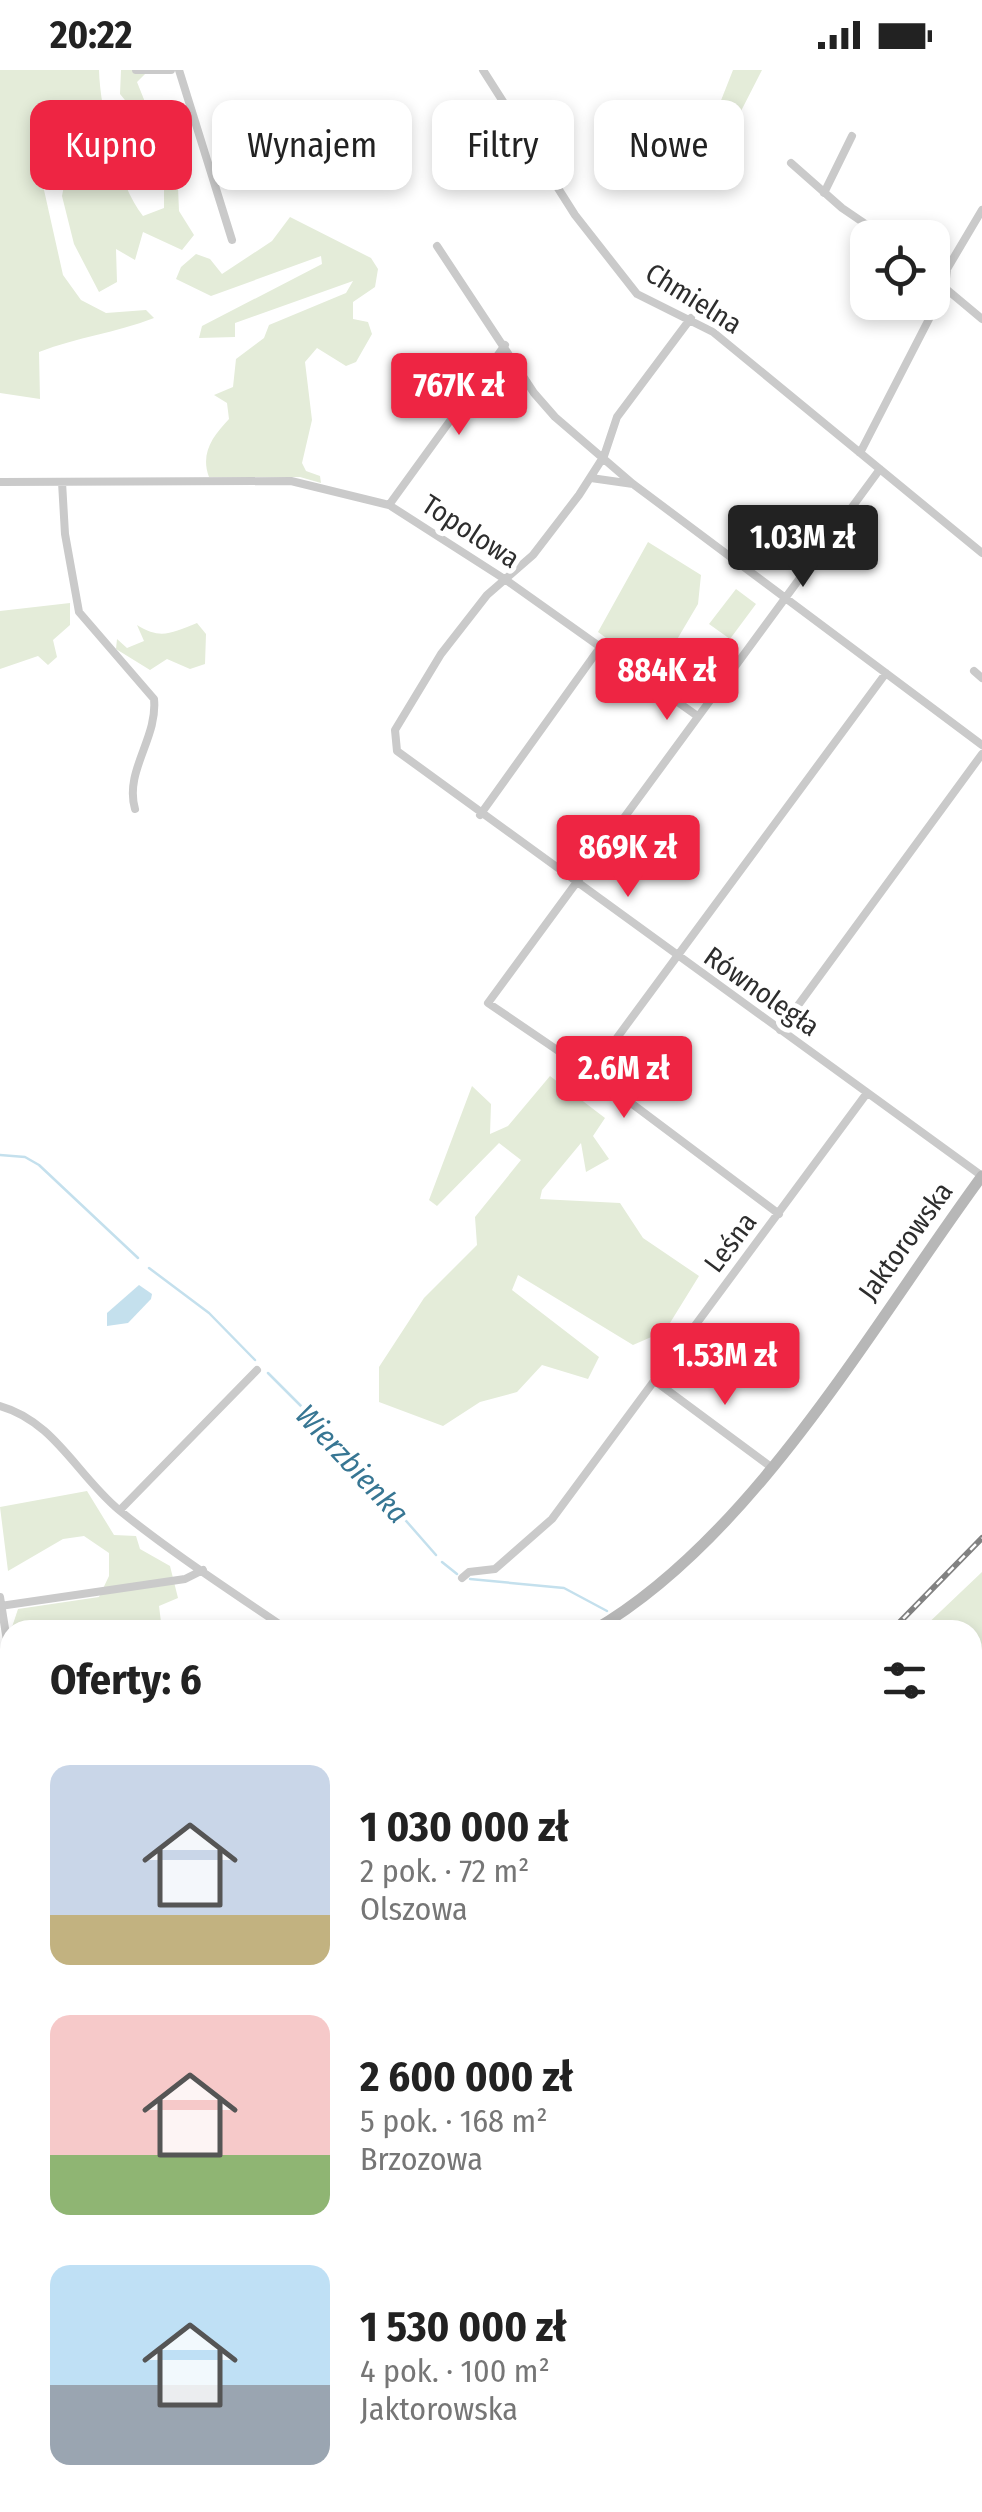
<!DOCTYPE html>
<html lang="pl">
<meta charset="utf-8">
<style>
:root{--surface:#fff;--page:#f6f6f6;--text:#222;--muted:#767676;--accent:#ee2543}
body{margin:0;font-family:"Fira Sans Condensed",sans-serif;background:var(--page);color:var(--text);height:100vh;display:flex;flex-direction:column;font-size:38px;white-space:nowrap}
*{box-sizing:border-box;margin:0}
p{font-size:32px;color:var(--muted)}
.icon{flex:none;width:55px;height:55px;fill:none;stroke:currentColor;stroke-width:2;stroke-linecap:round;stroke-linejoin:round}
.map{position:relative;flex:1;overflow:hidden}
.sheet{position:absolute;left:0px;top:1550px;width:982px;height:892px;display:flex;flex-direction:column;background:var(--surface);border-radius:30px 30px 0 0;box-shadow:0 5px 15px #0003}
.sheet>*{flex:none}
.banner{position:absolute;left:30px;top:30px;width:922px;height:90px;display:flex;gap:20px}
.buttons{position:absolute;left:850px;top:150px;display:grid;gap:20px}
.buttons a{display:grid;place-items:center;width:100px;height:100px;border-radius:20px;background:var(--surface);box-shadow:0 5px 15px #0003;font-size:50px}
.price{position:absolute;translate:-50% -85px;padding:0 22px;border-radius:10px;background:var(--accent);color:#fff;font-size:32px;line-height:65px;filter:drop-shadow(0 2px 5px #0008)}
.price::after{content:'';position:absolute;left:50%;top:60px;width:30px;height:22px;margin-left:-15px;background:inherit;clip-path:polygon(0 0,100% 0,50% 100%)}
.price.current{background:#222;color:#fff}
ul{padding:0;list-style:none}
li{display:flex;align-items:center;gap:30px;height:250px;padding:0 50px}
li span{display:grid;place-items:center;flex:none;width:280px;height:200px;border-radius:20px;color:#555}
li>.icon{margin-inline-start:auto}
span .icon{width:120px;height:120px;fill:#fffc;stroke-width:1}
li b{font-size:42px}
h2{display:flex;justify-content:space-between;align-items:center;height:120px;padding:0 50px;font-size:42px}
.chip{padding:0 35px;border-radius:20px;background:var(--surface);box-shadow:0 5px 15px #0003;font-size:35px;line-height:90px}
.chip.current{background:var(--accent);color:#fff}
.status{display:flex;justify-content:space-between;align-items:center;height:70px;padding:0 50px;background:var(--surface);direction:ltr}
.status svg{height:28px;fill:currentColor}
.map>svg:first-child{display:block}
.green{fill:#e4ecd9}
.water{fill:#c4e0ed}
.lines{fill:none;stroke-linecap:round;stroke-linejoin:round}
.stream{stroke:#c4e0ed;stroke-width:2.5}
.street{stroke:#cacaca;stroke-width:8}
.secondary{stroke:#b7b7b7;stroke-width:11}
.rail-casing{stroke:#828282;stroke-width:6}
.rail{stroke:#fff;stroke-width:2.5;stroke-dasharray:8;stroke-linecap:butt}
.labels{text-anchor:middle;stroke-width:10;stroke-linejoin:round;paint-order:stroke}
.street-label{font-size:28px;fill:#2d2d2d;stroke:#fff}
.water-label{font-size:30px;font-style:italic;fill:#377693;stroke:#fff}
</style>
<div class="status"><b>20:22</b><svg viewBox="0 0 49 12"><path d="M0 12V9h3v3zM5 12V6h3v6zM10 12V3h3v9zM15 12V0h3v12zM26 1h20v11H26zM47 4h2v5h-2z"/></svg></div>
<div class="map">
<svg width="982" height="2442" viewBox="0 0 982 2442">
<rect width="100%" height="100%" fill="#fff"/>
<path class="green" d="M 0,0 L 99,0 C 100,41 118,114 143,146 L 164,138 L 164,93 L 177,93 L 179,141 L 194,165 L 182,180 L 143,162 L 135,190 L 116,179 L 117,212 L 99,222 L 74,174 L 62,126 L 71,79 L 49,83 L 42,111 L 63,205 L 81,230 L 106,243 L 146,240 L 154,248 C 115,263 78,267 39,282 L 40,329 L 0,323 Z
M 121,0 L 149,0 L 137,12 L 147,37 L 186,58 L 175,72 L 156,78 L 156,54 L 142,51 L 120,24 Z
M 733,0 L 762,0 L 740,43 L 720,33 Z
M 290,147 L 371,188 L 378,199 L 375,217 L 353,232 L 353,249 L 368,252 L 372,264 L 356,292 L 346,296 L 317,278 L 305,292 L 312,350 L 302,393 L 306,401 L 320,406 L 321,413 L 300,407 L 209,407 C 200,383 213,366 229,349 L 227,333 L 214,325 L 233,317 L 236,289 L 264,268 L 269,255 L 346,223 L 353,211 L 235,253 L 235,267 L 199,268 L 202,256 L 322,194 L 321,186 L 211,226 L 176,209 L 181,197 L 196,184 L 210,189 L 222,204 L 272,171 Z
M 648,472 L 701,505 L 698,534 L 656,605 L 598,562 Z
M 736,519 L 756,534 L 730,569 L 709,554 Z
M 70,533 L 70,555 L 53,570 L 57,587 L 48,595 L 38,586 L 0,599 L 0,541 Z
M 197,553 L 206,564 L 205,594 L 190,599 L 167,589 L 150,600 L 116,579 L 117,569 L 127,578 L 144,571 L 137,555 C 161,570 171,563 197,553 Z
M 550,1006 L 605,1048 L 593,1066 L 609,1089 L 586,1102 L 581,1073 L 542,1120 L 540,1129 L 620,1133 L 643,1168 L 699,1206 L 665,1261 L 633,1275 L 518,1205 L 512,1220 L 599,1287 L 588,1309 L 542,1295 L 517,1322 L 480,1332 L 443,1356 L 379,1332 L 379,1297 L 424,1228 L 477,1175 L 475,1147 L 521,1090 L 499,1073 L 437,1136 L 429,1130 L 472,1016 L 491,1034 L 490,1064 L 508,1056 Z
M 87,1421 L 114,1465 L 136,1466 L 140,1479 L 170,1496 L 178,1528 L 159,1536 L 162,1560 L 11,1560 L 18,1539 L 99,1527 L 109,1506 L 109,1483 L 84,1466 L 63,1469 L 8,1501 L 0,1437 Z
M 982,1502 L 982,1776 L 972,1761 L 972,1560 L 921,1560 Z
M 982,1828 L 982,1975 L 973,1975 L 973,1831 Z
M 96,2432 L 227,2433 L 230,2442 L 86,2442 Z
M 264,2433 L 422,2433 L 413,2442 L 273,2442 Z
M 868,2433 L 972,2433 L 982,2442 L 873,2442 Z"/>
<path class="water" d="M 139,1215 L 152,1224 L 151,1229 L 128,1253 L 107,1256 L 107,1243 Z"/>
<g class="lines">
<path class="stream" d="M 0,1085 L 25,1087 L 39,1095 L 138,1188
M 149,1198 L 209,1243 L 255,1290
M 268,1303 L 336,1371 L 436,1485
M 442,1492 L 457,1504
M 470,1509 L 564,1518 L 607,1541
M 622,1555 L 627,1560
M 972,1654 L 982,1660"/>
<path class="street" d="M 136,0 L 171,0
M 179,0 L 232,170
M 483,0 L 575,145 L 637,224 L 713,262 L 982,483
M 791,93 L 842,138 L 886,168
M 824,123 L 852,66
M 437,176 L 534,323 L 555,347 L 633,414 L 982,675
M 945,218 L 982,249
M 691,248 L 617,347 L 604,386 L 579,425 L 533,485 L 487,525 L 441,584 L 395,660 L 397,681 L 982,1106
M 860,383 L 945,218 L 947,199 L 982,140
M 591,408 L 633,414
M 0,412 L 291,411 L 389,435 L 506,510 L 696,645
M 62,412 L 65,464 L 79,542 L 154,629 C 158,668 124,701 135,739
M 389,435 L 505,275
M 974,601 L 982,608
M 480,745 L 601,576
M 780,960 L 982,684
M 591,1003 L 886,603
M 779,1144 L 591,1003 L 488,933 L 880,399
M 655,1311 L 771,1397
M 0,1336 C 54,1351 77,1405 119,1440 C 172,1483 231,1521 288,1560
M 120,1440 L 257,1300
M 462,1508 L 469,1502 L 495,1499 L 552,1449 L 867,1023
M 0,1527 L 10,1590
M 0,1536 L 185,1509 L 203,1500
M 0,1938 L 10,1937
M 0,2165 L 10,2175
M 972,2229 L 982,2249
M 0,2407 L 10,2397
M 273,2432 L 281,2442
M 76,2442 L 86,2432
M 430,2442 L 438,2432
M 738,2442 L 747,2432"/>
<path class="secondary" d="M 594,1560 C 754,1467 873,1254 982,1106
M 0,1777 L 10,1776"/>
<defs>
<path id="rail" d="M 892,1560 L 982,1468
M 29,2442 L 39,2432"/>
</defs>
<use href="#rail" class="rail-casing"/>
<use href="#rail" class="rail"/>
</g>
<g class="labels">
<g class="street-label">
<text transform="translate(694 228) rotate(32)" y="10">Chmielna</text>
<text transform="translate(471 461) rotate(33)" y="10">Topolowa</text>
<text transform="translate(762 921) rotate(35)" y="10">Równoległa</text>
<text transform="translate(905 1171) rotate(-54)" y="10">Jaktorowska</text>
<text transform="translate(730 1172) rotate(-53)" y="10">Leśna</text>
</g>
<g class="water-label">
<text transform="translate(352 1394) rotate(47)" y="10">Wierzbienka</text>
</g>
</g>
</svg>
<div class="buttons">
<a><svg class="icon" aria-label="locate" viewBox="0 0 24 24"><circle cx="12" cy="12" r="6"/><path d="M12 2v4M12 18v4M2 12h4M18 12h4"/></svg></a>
</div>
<b class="price" style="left:459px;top:368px">767K zł</b>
<b class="price current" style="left:803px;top:520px">1.03M zł</b>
<b class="price" style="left:667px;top:653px">884K zł</b>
<b class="price" style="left:628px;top:830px">869K zł</b>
<b class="price" style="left:624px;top:1051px">2.6M zł</b>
<b class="price" style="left:725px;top:1338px">1.53M zł</b>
<div class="banner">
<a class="chip current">Kupno</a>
<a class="chip">Wynajem</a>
<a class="chip">Filtry</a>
<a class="chip">Nowe</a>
</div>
<section class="sheet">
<h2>Oferty: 6<svg class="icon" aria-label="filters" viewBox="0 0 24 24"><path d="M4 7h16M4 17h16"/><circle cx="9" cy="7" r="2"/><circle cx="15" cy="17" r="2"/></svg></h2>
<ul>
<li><span style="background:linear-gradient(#c9d6e8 75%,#c2b280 0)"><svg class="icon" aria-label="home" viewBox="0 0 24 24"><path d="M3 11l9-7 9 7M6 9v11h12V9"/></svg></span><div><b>1 030 000 zł</b><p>2 pok. · 72 m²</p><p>Olszowa</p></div></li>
<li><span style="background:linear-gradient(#f6c9c9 70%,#8fb573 0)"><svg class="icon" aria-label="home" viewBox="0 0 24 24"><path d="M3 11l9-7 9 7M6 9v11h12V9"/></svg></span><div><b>2 600 000 zł</b><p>5 pok. · 168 m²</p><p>Brzozowa</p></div></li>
<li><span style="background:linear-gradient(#bfe0f5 60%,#9aa5b1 0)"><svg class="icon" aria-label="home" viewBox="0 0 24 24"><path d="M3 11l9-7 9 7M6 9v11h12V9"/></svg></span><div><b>1 530 000 zł</b><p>4 pok. · 100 m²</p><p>Jaktorowska</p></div></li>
</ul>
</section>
</div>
